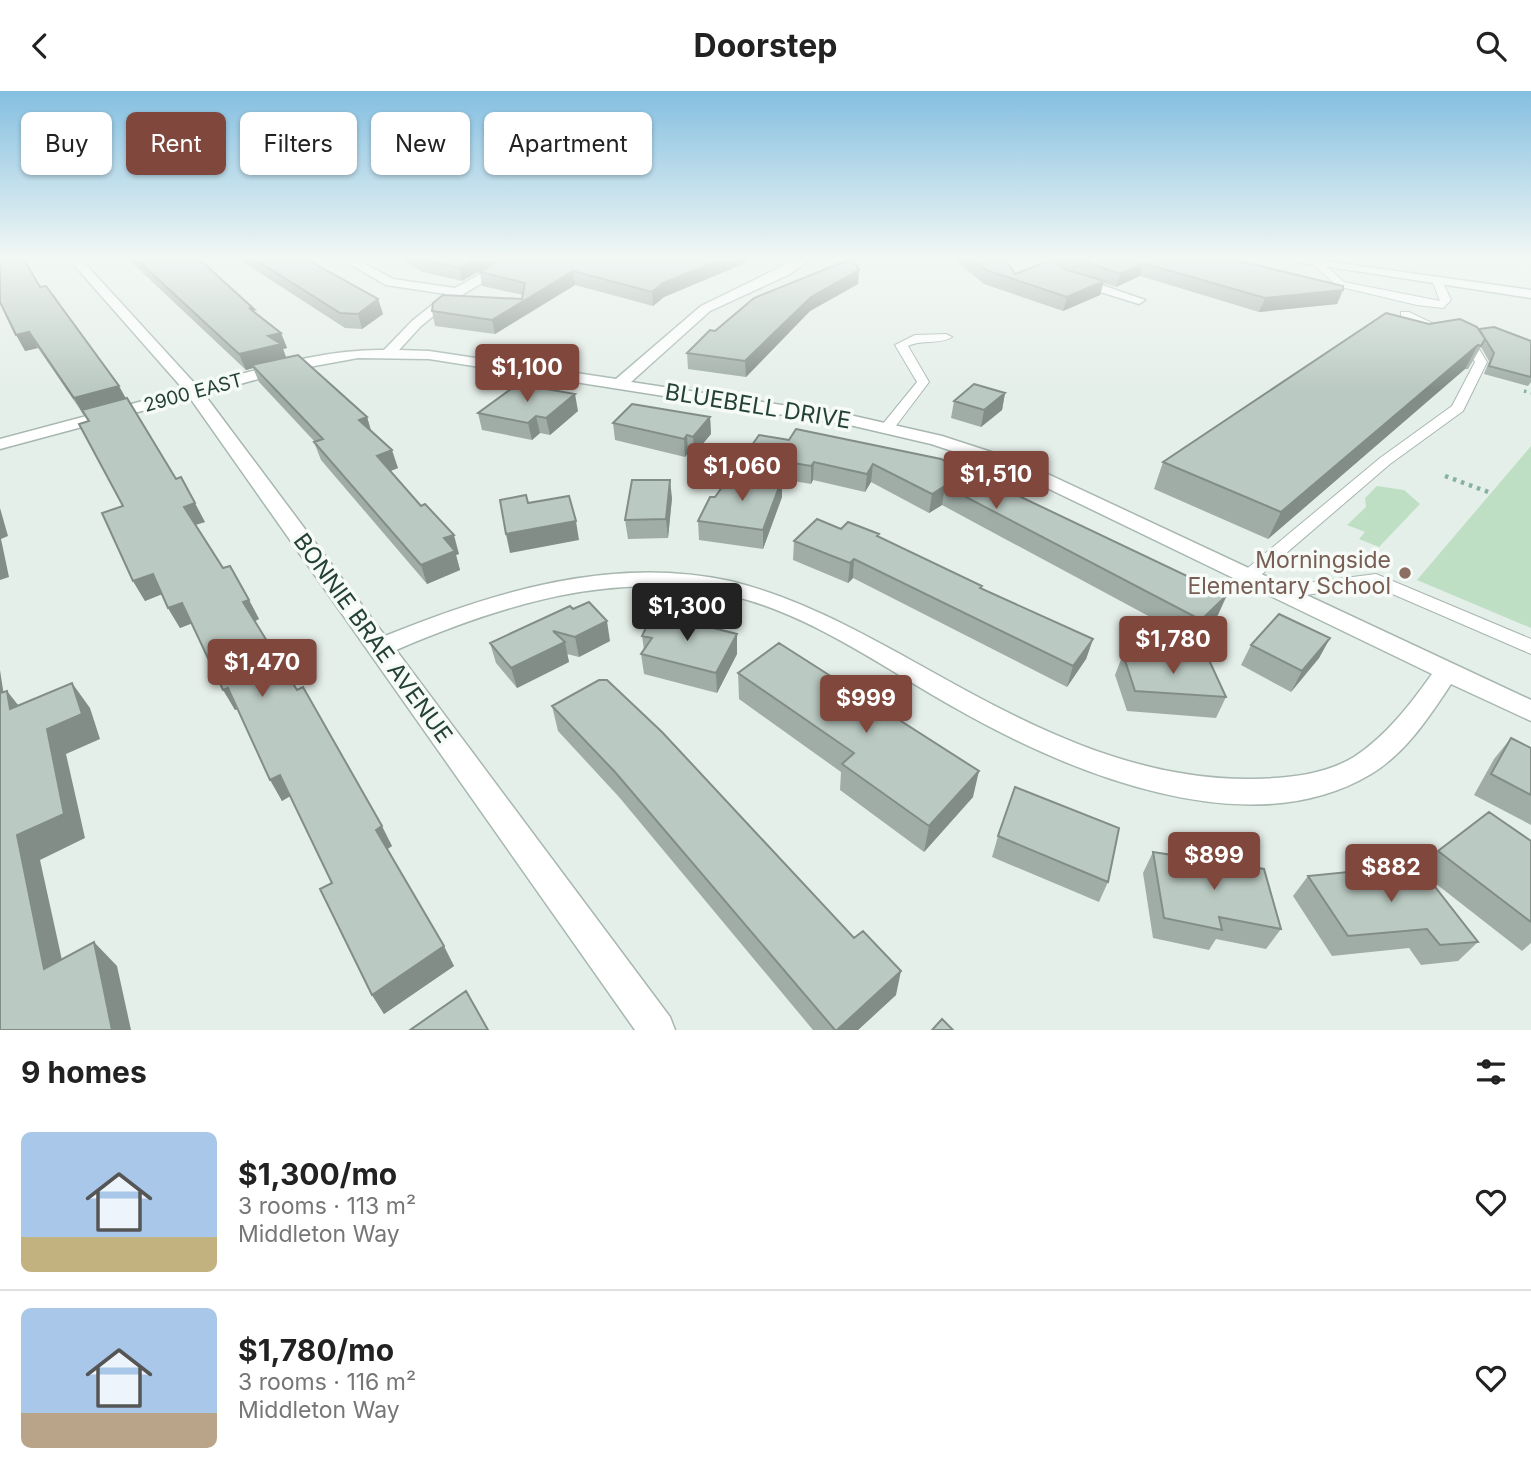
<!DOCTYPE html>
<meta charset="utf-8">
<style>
:root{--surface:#fff;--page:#f6f6f6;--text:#222;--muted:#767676;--line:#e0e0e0;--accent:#80473d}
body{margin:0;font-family:Inter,sans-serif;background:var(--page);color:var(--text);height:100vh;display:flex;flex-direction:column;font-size:26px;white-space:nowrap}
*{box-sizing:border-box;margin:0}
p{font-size:23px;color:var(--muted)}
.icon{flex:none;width:38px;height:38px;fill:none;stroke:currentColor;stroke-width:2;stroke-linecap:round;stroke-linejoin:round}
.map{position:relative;height:939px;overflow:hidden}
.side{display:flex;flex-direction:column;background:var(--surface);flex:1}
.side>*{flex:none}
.guide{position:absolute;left:21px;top:21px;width:700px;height:63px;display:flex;gap:14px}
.price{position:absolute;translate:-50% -60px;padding:0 16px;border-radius:7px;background:var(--accent);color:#fff;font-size:23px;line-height:46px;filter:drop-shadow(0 2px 4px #0008)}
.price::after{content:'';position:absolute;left:50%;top:42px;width:21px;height:16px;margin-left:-10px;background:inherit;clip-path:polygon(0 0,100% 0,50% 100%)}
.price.current{background:#222;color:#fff}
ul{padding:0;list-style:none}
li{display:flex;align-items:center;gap:21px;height:175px;padding:0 21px}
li+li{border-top:2px solid var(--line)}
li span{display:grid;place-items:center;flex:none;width:196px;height:140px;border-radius:10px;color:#555}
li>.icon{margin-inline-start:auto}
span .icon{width:84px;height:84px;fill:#fffc;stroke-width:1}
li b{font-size:30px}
h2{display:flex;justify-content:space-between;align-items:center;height:84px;padding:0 21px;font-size:30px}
.pill{padding:0 24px;border-radius:10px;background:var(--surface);box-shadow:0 2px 5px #0004;font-size:24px;line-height:63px}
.pill.current{background:var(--accent);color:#fff}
header{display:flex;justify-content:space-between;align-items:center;height:91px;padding:0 21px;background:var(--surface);font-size:32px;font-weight:700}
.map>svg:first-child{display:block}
.green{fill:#bedfc4}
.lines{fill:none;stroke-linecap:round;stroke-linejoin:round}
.lane-casing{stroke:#a7b7b0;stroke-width:2}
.street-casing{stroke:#a7b7b0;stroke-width:3}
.path-far1{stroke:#86b2a0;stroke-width:3.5;stroke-dasharray:2.5 4.5;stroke-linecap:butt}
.path{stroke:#86b2a0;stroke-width:4.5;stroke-dasharray:3.5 5;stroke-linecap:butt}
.lane{fill:#fff;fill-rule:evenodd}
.street{fill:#fff;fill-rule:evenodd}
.wall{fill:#a0ada7}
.shaded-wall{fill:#828d88}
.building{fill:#bac9c2;stroke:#828d88;stroke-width:2}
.education-dot{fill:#8d6e63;stroke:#f6fbf8;stroke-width:2.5}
.labels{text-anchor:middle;stroke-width:7;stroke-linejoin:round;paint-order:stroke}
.far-street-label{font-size:19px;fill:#244136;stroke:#f6fbf8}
.street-label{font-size:23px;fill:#244136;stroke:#f6fbf8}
.education-label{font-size:23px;fill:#785e54;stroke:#f6fbf8;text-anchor:end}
</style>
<header><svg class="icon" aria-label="back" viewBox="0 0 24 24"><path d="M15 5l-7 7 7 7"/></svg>Doorstep<svg class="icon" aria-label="search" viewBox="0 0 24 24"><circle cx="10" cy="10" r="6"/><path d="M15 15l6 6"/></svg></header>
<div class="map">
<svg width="1531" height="939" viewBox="0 0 1531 939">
<rect width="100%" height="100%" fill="#e5efe9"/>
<path class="green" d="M 1531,355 L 1531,537 L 1417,489 Z
M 1377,395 L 1404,399 L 1420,413 L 1379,456 L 1359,448 L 1365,441 L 1347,434 L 1366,416 L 1365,407 Z"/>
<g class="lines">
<defs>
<path id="lane" d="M 1315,171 L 1321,171 L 1344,191 L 1440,210 L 1432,189 L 1441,187 L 1451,209 L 1443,217 L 1417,214 L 1337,195 L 1315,175 Z
M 1401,221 L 1409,221 L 1476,253 L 1487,271 L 1463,320 L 1390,373 L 1255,489 L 1243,489 L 1240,485 L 1243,481 L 1380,367 L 1452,315 L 1475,271 L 1467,257 L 1401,225 Z
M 915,244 L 946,243 L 952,246 C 939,254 922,248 908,255 L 929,291 L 892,340 L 882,340 L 882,334 L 917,291 L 895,254 Z
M 1376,483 L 1531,548 L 1531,563 L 1374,495 L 1282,507 L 1273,501 L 1282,495 Z"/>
<path id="street" d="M 68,167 L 80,167 L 197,295 C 258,279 321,258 384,259 L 412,230 L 446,203 L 386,194 L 339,167 L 354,167 L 393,188 L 455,197 L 509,167 L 524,167 L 452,210 L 421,235 L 399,259 L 429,260 L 616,288 L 701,215 L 799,167 L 812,167 L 790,183 L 710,220 L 631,291 L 854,325 L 942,345 L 1022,371 L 1531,609 L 1531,630 L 1451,593 C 1429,626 1406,662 1371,683 C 1248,757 1068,681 957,618 C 885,578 811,523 729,504 C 613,478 502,514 396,559 L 670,926 L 675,939 L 635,939 L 190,307 L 0,358 L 0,348 L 184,299 ZM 358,267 L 429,268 L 854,335 L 931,353 L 1010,379 L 1432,583 C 1410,614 1386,645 1354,666 C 1324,684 1288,687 1255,688 C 1130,690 1023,632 918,573 C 858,540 797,506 730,490 C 612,464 494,501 385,545 L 204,303 L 287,280 Z
M 1026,167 L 1041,167 L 1073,184 L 1145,209 L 1139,213 L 1065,190 Z
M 1272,167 L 1303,167 L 1531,199 L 1531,207 Z"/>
</defs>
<use href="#lane" class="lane-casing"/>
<use href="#street" class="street-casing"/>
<path class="path-far1" d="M 1524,300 L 1531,302"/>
<path class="path" d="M 1445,385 L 1491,402"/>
<use href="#lane" class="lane"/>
<use href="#street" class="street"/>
</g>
<path class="wall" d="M 127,167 L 198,167 L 254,218 L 256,223 L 281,242 L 287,257 L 283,258 L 286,266 L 367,326 L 371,340 L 398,377 L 390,380 L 459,463 L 456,464 L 460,479 L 427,493 L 321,369 L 314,351 L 315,351 L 259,291 L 253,277 L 246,279 Z
M 237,167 L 304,167 L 378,208 L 383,223 L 362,238 L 345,237 Z
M 397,167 L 503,167 L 462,190 L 423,181 Z
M 953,167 L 1005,167 L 1015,183 L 1067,179 L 1070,180 L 1056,172 L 1057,167 L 1227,167 L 1343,199 L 1337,213 L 1259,221 L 1140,185 L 1116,196 L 1103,192 L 1100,204 L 1063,220 L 984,193 Z
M 743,173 L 664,206 L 653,215 L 575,194 L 495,243 L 435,235 L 432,220 L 522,208 L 523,204 L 482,195 L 480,181 Z
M 859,179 L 858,193 L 810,220 L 746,286 L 688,278 L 687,262 Z
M 40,196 L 126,308 L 176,388 L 205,431 L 196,434 L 223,477 L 249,509 L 259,528 L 255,530 L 392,755 L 387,758 L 454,875 L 384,923 L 372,904 L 332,792 L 290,705 L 282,710 L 238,618 L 235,619 L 192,532 L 180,537 L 168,517 L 162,503 L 145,510 L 133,490 L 123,415 L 88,330 L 38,257 L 25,260 Z
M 1429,233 L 1479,238 L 1531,250 L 1531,291 L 1528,295 L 1484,283 L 1489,270 L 1481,256 L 1468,278 L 1465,278 L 1268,448 L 1154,398 L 1163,371 Z
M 1005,302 L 1002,319 L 981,336 L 951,327 L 954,310 Z
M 578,320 L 550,344 L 540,342 L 532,349 L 482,339 L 478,322 Z
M 710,326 L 711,343 L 694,363 L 688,362 L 685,366 L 615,349 L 613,332 Z
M 789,349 L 941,368 L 1218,524 L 1193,549 L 942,414 L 929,422 L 871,391 L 865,401 L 813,389 L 811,393 L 782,388 L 782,406 L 763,458 L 699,449 L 698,430 L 715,406 L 780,388 L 745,381 L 745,364 Z
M 672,407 L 668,447 L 628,448 L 625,429 Z
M 841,438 L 879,443 L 878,445 L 982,495 L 981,498 L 1093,548 L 1086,568 L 1067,596 L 853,487 L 848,492 L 793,469 L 794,450 Z
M 570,515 L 610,550 L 579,566 L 567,563 L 569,571 L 517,597 L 496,572 L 490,552 Z
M 737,543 L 737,563 L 717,602 L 644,583 L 641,563 L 644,559 L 642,545 Z
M 1330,547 L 1319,567 L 1291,601 L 1241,574 L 1251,554 Z
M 1123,563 L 1226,606 L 1216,627 L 1127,620 L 1115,584 Z
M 738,582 L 973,706 L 924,761 L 840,699 L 841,681 L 739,608 Z
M 552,615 L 896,904 L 858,939 L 813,939 L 619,706 L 558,640 Z
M 1511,647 L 1531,657 L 1531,734 L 1474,704 L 1494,668 Z
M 998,745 L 1108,791 L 1099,811 L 992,766 Z
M 1531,750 L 1531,852 L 1522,860 L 1426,785 L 1478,851 L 1458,870 L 1421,874 L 1409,857 L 1332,865 L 1293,805 L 1308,785 L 1421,779 L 1438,760 Z
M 1153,761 L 1281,838 L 1266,858 L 1216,848 L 1209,859 L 1153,847 L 1143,782 Z"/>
<path class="shaded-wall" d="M 477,167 L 503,167 L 462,190 L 459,177 Z
M 725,167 L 749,167 L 743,173 L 664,206 L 653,215 L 652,201 L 663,192 Z
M 1143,172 L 1140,185 L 1116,196 L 1120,183 Z
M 859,179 L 858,193 L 810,220 L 746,286 L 745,270 L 811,206 Z
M 573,180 L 575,194 L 495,243 L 492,229 Z
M 1104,190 L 1100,204 L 1063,220 L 1067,206 Z
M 1343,199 L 1337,213 L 1259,221 L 1265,207 Z
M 378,208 L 383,223 L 362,238 L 358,223 Z
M 29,241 L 38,257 L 25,260 L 16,244 Z
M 281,242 L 287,257 L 283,258 L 287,269 L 252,274 L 253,277 L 246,279 L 239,263 L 268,245 Z
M 1478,254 L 1465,278 L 1268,448 L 1281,421 Z
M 119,295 L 128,311 L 83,323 L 74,307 Z
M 1005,302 L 1002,319 L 981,336 L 984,319 Z
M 575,303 L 578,320 L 550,344 L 546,327 Z
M 536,325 L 540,342 L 532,349 L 528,332 Z
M 367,326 L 372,343 L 359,329 Z
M 710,326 L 711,343 L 694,363 L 693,346 Z
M 687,344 L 688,362 L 685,366 L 684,348 Z
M 392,359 L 398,377 L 383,383 L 377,365 Z
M 814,371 L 813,389 L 811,393 L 811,375 Z
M 873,373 L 871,391 L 865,401 L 867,383 Z
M 782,388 L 782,406 L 763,458 L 763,439 Z
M 670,389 L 672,407 L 668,447 L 666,428 Z
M 945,395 L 942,414 L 929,422 L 932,403 Z
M 195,412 L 205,431 L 194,434 L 184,416 Z
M 0,417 L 8,445 L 1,448 L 9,486 L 0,489 Z
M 576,430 L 579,449 L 510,462 L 506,443 Z
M 454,444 L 459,463 L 456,464 L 460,479 L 427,493 L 421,474 L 444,447 Z
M 854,468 L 853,487 L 848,492 L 850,472 Z
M 153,483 L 165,502 L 145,510 L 133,490 Z
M 1227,504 L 1218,524 L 1193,549 L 1201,529 Z
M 249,509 L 259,528 L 253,531 L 243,511 Z
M 182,512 L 193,532 L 180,537 L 168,517 Z
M 607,530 L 610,550 L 579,566 L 575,546 Z
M 737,543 L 737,563 L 717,602 L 716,582 Z
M 1330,547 L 1319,567 L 1291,601 L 1302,580 Z
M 1093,548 L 1086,568 L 1067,596 L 1073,575 Z
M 565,551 L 569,571 L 517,597 L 511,577 Z
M 0,579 L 8,631 L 0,621 Z
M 72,592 L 90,617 L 100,648 L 66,663 L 85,747 L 40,769 L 69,901 L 44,878 L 17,744 L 47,638 Z
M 228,597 L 239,617 L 235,619 L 223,599 Z
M 7,600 L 26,624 L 10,618 Z
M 979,680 L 973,706 L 924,761 L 929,735 Z
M 280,684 L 292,704 L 282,710 L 270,689 Z
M 382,735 L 392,755 L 386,759 L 376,739 Z
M 94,851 L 117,875 L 131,939 L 112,939 Z
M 444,855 L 454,875 L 384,923 L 372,904 Z
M 901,880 L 896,904 L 858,939 L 837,939 Z"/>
<path class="building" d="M 0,167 L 23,167 L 40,196 L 46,195 L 119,295 L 74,307 L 29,241 L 16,244 L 0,211 Z
M 135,167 L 198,167 L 254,218 L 249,217 L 281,242 L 268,245 L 281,253 L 239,263 Z
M 253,167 L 304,167 L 378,208 L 358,223 L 340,222 Z
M 418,167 L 477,167 L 459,177 Z
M 504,167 L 725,167 L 663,192 L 652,201 L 573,180 L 492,229 L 432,220 L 433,212 L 443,204 L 522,208 L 525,192 L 480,181 Z
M 853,167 L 859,179 L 811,206 L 745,270 L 687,262 L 710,239 L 715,240 L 754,207 Z
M 971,167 L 1005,167 L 1015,183 L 1051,169 L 1067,179 L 1104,190 L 1067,206 L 986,179 Z
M 1075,167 L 1227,167 L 1343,195 L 1343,199 L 1265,207 L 1143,172 L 1120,183 Z
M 1386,222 L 1429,233 L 1460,228 L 1477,236 L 1485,248 L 1481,255 L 1478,254 L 1281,421 L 1163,371 Z
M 1494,236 L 1531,250 L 1531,286 L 1489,275 L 1494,262 L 1479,238 Z
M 298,264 L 367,326 L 359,329 L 392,359 L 377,365 L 421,415 L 425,413 L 454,444 L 444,447 L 455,460 L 421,474 L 314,351 L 323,348 L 252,274 Z
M 518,293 L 575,303 L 546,327 L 536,325 L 528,332 L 478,322 Z
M 974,293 L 1005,302 L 984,319 L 954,310 Z
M 127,307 L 176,388 L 181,386 L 195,412 L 184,416 L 223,477 L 230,475 L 249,509 L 243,511 L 297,599 L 303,596 L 382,735 L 376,739 L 444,855 L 372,904 L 320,798 L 332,792 L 280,684 L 270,689 L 228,597 L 223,599 L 182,512 L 168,517 L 153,483 L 133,490 L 102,422 L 123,415 L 79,333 L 89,330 L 82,319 Z
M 632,313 L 710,326 L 693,346 L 687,344 L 684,348 L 613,332 Z
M 796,338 L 941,368 L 1227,504 L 1201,529 L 945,395 L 932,403 L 873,373 L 867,383 L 814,371 L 811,375 L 745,364 L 759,344 L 789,349 Z
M 728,388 L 782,388 L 763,439 L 698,430 L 710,406 L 715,406 Z
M 632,389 L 670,389 L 666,428 L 625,429 Z
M 526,404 L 528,412 L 569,405 L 576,430 L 506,443 L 500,409 Z
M 817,428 L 841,438 L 848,431 L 879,443 L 877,445 L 982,495 L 980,497 L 1093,548 L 1073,575 L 854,468 L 850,472 L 794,450 Z
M 589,511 L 607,530 L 575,546 L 553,540 L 565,551 L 511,577 L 490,552 L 570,515 L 573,518 Z
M 653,522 L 737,543 L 716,582 L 641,563 L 652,547 L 642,545 Z
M 1279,523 L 1330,547 L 1302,580 L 1251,554 Z
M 779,552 L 979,680 L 929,735 L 842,673 L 854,662 L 738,582 Z
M 1123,563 L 1209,569 L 1226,606 L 1135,600 Z
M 599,589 L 607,589 L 662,641 L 854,847 L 863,840 L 901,880 L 837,939 L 835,939 L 615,681 L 552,615 Z
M 72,592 L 82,623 L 47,638 L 64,723 L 17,744 L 44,878 L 94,851 L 112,939 L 0,939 L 0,602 L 7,600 L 10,618 Z
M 1511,647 L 1531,657 L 1531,704 L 1491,683 Z
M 1015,696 L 1119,737 L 1108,791 L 998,745 Z
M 1489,721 L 1531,750 L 1531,831 L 1438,760 Z
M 1153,761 L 1264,778 L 1281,838 L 1219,826 L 1222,839 L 1164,827 Z
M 1418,774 L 1478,851 L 1440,854 L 1427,838 L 1348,845 L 1308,785 Z
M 466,900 L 488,939 L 410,939 Z
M 942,928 L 953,939 L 932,939 Z"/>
<linearGradient id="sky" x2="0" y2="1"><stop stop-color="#84bfe0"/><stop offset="0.56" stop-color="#f3f8f5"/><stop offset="1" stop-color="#f3f8f5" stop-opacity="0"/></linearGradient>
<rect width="1531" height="299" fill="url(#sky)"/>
<circle class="education-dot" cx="1405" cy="482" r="7"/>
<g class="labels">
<g class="far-street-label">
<text transform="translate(193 301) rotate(-15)" y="7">2900 EAST</text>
</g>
<g class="street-label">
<text transform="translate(758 315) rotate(9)" y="8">BLUEBELL DRIVE</text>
<text transform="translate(373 547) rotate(54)" y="8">BONNIE BRAE AVENUE</text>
</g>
<g class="education-label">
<text x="1391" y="477">Morningside<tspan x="1391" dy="26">Elementary School</tspan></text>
</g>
</g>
</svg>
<b class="price" style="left:527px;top:313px">$1,100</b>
<b class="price" style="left:742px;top:412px">$1,060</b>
<b class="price" style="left:996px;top:420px">$1,510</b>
<b class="price current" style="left:687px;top:552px">$1,300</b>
<b class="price" style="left:1173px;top:585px">$1,780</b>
<b class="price" style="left:262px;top:608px">$1,470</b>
<b class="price" style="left:866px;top:644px">$999</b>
<b class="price" style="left:1214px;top:801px">$899</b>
<b class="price" style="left:1391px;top:813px">$882</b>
<div class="guide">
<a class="pill">Buy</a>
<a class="pill current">Rent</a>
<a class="pill">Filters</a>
<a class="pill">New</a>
<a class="pill">Apartment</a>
</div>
</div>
<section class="side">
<h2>9 homes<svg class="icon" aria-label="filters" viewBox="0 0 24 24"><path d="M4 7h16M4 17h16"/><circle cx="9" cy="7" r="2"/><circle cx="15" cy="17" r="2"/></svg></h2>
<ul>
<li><span style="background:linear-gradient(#a9c7e8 75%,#c2b280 0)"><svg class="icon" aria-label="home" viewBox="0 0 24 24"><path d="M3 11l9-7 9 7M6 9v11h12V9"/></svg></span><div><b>$1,300/mo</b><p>3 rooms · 113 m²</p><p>Middleton Way</p></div><svg class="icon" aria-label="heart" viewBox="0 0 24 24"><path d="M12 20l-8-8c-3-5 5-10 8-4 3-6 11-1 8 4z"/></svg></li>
<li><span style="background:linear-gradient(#a9c7e8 75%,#b9a48a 0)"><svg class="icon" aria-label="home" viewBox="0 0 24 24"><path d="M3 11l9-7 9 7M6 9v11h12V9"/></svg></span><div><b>$1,780/mo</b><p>3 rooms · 116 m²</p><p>Middleton Way</p></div><svg class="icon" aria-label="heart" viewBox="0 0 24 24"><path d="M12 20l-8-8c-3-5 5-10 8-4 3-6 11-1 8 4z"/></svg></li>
</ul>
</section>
